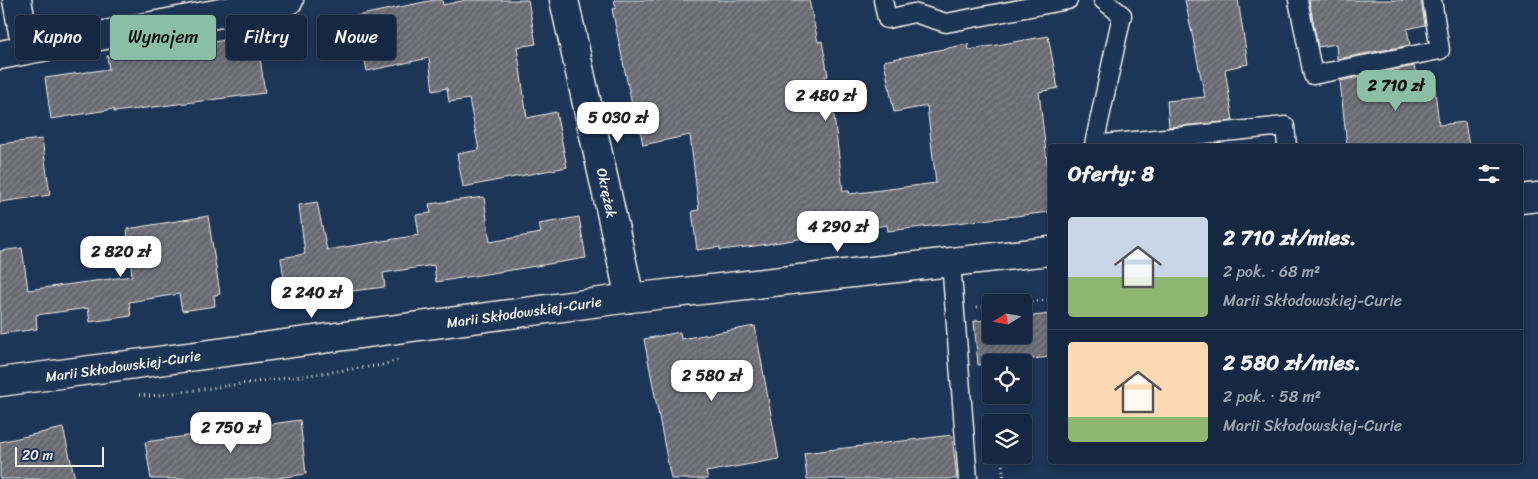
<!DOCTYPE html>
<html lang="pl">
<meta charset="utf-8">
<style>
:root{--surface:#162841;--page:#1f3048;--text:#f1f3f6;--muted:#9ea6b1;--line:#35445a;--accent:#8abfa5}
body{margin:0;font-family:Sriracha,sans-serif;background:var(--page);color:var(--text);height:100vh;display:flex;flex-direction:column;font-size:19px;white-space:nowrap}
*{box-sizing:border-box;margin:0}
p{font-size:16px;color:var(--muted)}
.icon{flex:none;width:28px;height:28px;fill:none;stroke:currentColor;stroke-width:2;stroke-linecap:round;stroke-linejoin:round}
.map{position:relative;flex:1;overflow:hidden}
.panel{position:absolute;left:1048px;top:144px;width:475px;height:320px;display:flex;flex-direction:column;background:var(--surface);border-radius:5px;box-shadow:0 2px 8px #0003,0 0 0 1px var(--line)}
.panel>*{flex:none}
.top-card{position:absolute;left:15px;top:15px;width:475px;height:45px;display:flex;gap:10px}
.needle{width:32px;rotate:259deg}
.tools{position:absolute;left:982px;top:294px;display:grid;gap:10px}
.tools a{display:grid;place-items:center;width:50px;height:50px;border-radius:5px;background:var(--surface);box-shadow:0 2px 8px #0003,0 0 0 1px var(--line);font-size:25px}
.scale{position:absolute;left:15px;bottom:12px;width:89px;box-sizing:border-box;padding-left:5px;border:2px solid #f4f1e8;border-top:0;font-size:14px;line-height:18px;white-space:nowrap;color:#f4f1e8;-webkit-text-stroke:4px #1d3557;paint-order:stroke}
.price{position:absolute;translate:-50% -42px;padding:0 11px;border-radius:10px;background:#fff;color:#222;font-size:16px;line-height:32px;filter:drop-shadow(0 1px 2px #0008)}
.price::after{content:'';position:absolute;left:50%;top:30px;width:15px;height:11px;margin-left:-8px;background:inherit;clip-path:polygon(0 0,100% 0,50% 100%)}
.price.current{background:var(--accent);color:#111}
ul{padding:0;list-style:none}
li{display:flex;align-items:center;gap:15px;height:125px;padding:0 20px}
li+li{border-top:1px solid var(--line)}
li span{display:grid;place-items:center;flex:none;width:140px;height:100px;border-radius:5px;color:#555}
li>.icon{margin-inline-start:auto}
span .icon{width:60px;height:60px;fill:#fffc;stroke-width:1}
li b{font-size:21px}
h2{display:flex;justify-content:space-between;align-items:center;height:60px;padding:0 20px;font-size:21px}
.pill{padding:0 18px;border-radius:5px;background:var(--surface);box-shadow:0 2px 8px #0003,0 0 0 1px var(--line);font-size:18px;line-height:45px}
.pill.current{background:var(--accent);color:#111}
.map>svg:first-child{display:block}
.building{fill:url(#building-hatch);stroke:#f4f1e8}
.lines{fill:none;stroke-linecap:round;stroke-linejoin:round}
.service-casing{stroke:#f4f1e8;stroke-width:21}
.minor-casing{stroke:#f4f1e8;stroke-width:31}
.tertiary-casing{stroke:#f4f1e8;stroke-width:31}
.path{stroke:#f4f1e8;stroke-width:3;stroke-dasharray:1 4;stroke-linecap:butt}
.service{stroke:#1d3557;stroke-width:18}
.minor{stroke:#1d3557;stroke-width:28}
.tertiary{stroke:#1d3557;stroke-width:28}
.labels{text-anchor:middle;stroke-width:4;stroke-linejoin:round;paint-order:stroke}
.street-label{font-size:14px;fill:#f4f1e8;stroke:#1d3557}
</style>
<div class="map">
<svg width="1538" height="479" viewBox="0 0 1538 479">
<defs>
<pattern id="building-hatch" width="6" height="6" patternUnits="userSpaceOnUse" patternTransform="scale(1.25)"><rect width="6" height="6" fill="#6a6b73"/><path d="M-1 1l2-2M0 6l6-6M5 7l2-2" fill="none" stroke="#808187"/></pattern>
</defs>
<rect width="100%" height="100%" fill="#1d3557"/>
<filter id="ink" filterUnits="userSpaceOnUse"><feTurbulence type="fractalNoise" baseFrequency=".02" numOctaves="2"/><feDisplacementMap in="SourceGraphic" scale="10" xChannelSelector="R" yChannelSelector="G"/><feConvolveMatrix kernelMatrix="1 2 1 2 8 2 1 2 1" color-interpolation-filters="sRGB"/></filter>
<g filter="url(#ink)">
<path class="building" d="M 434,0 L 442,0 L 443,5 L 466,0 L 528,0 L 536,44 L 517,47 L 527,118 L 556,112 L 567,167 L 463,187 L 457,154 L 479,150 L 469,99 L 449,102 L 447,88 L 433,91 L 429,58 L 367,71 L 356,16 Z
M 614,0 L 809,0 L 818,42 L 822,41 L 828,76 L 825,76 L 834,116 L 843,191 L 849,191 L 850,194 L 936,183 L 927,106 L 894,112 L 884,61 L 968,44 L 969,50 L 1048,36 L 1058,88 L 1039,92 L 1048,170 L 1050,170 L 1050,212 L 888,231 L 887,225 L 755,246 L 720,250 L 720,247 L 697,250 L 692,211 L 699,210 L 690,135 L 643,145 L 639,123 L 636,124 L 612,9 L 616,8 Z
M 1185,0 L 1238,0 L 1248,64 L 1225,69 L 1233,121 L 1169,127 L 1167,101 L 1205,97 Z
M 1309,0 L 1421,0 L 1425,25 L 1407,29 L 1410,45 L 1337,59 L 1336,44 L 1318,47 Z
M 257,36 L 265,93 L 114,112 L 114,109 L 51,119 L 45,78 L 109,69 L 107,56 Z
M 1414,66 L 1416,74 L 1433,72 L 1439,125 L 1465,122 L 1469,146 L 1347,146 L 1340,81 Z
M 42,139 L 50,195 L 0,202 L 0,144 Z
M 484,197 L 490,242 L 541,233 L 539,224 L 579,217 L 586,258 L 436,282 L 434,265 L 383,273 L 385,287 L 287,299 L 281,258 L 305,254 L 299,205 L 317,202 L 327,250 L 419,235 L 416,215 L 431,213 L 429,204 Z
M 208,216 L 220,294 L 214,295 L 215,306 L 182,311 L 179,294 L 129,302 L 131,316 L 90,322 L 88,308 L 36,315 L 37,329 L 0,334 L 0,251 L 22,248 L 28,290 L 132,276 L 127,229 Z
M 1050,314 L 1050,357 L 978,365 L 974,321 L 991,320 L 991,335 L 1024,335 L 1024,317 Z
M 755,326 L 779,459 L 706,472 L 708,479 L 671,479 L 644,339 L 680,332 L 681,339 Z
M 300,420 L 306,474 L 270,479 L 151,479 L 145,442 Z
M 63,428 L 75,479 L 0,479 L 0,442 Z
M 952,435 L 957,479 L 807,479 L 804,453 Z"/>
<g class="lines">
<defs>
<path id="service" d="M 883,0 L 887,19 L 914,13 L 946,23 L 1068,0
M 1103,0 L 1122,15 L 1094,145 L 1285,126 L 1287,146
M 1298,0 L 1313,75 L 1440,50 L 1432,0
M 951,262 L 968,479"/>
<path id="minor" d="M 17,0 L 26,49
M 564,0 L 630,298
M 0,55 L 289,0"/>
<path id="tertiary" d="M 1520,199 L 1538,197
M 0,382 L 630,298 L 1050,251"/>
</defs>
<use href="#service" class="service-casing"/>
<use href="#minor" class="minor-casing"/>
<use href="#tertiary" class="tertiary-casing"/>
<path class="path" d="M 1022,302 L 1050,300
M 977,307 L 991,306
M 139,395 L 151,396 L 383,365 L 398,360
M 1001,455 L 1004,479"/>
<use href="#service" class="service"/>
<use href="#minor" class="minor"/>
<use href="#tertiary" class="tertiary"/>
</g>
</g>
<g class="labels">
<g class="street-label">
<text transform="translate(607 193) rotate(78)" y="5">Okrężek</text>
<text transform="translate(524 312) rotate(-8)" y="5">Marii Skłodowskiej-Curie</text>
<text transform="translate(123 366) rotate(-8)" y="5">Marii Skłodowskiej-Curie</text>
</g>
</g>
</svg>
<div class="tools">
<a><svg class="needle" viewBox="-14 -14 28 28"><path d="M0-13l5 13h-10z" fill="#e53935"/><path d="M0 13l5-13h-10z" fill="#9ea6b1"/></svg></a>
<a><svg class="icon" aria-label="locate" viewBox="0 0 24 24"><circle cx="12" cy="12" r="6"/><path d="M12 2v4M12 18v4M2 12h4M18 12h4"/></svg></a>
<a><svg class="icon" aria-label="layers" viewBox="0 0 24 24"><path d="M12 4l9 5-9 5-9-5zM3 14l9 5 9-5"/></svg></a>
</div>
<div class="scale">20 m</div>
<b class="price current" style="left:1396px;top:112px">2 710 zł</b>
<b class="price" style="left:826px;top:122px">2 480 zł</b>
<b class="price" style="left:618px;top:144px">5 030 zł</b>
<b class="price" style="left:838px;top:253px">4 290 zł</b>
<b class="price" style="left:121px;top:278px">2 820 zł</b>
<b class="price" style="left:312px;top:319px">2 240 zł</b>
<b class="price" style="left:712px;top:402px">2 580 zł</b>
<b class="price" style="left:231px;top:454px">2 750 zł</b>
<div class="top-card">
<a class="pill">Kupno</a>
<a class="pill current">Wynajem</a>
<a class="pill">Filtry</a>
<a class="pill">Nowe</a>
</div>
<section class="panel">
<h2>Oferty: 8<svg class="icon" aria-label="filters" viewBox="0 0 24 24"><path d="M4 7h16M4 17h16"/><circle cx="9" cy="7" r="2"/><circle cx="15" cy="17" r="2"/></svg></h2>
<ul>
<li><span style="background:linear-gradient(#c9d6e8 60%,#8fb573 0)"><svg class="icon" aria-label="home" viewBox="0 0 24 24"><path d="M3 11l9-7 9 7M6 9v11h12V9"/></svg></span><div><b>2 710 zł/mies.</b><p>2 pok. · 68 m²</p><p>Marii Skłodowskiej-Curie</p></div></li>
<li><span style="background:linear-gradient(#ffd9b3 75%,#8fb573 0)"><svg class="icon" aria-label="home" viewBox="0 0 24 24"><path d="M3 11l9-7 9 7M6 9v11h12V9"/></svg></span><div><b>2 580 zł/mies.</b><p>2 pok. · 58 m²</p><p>Marii Skłodowskiej-Curie</p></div></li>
</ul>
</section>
</div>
